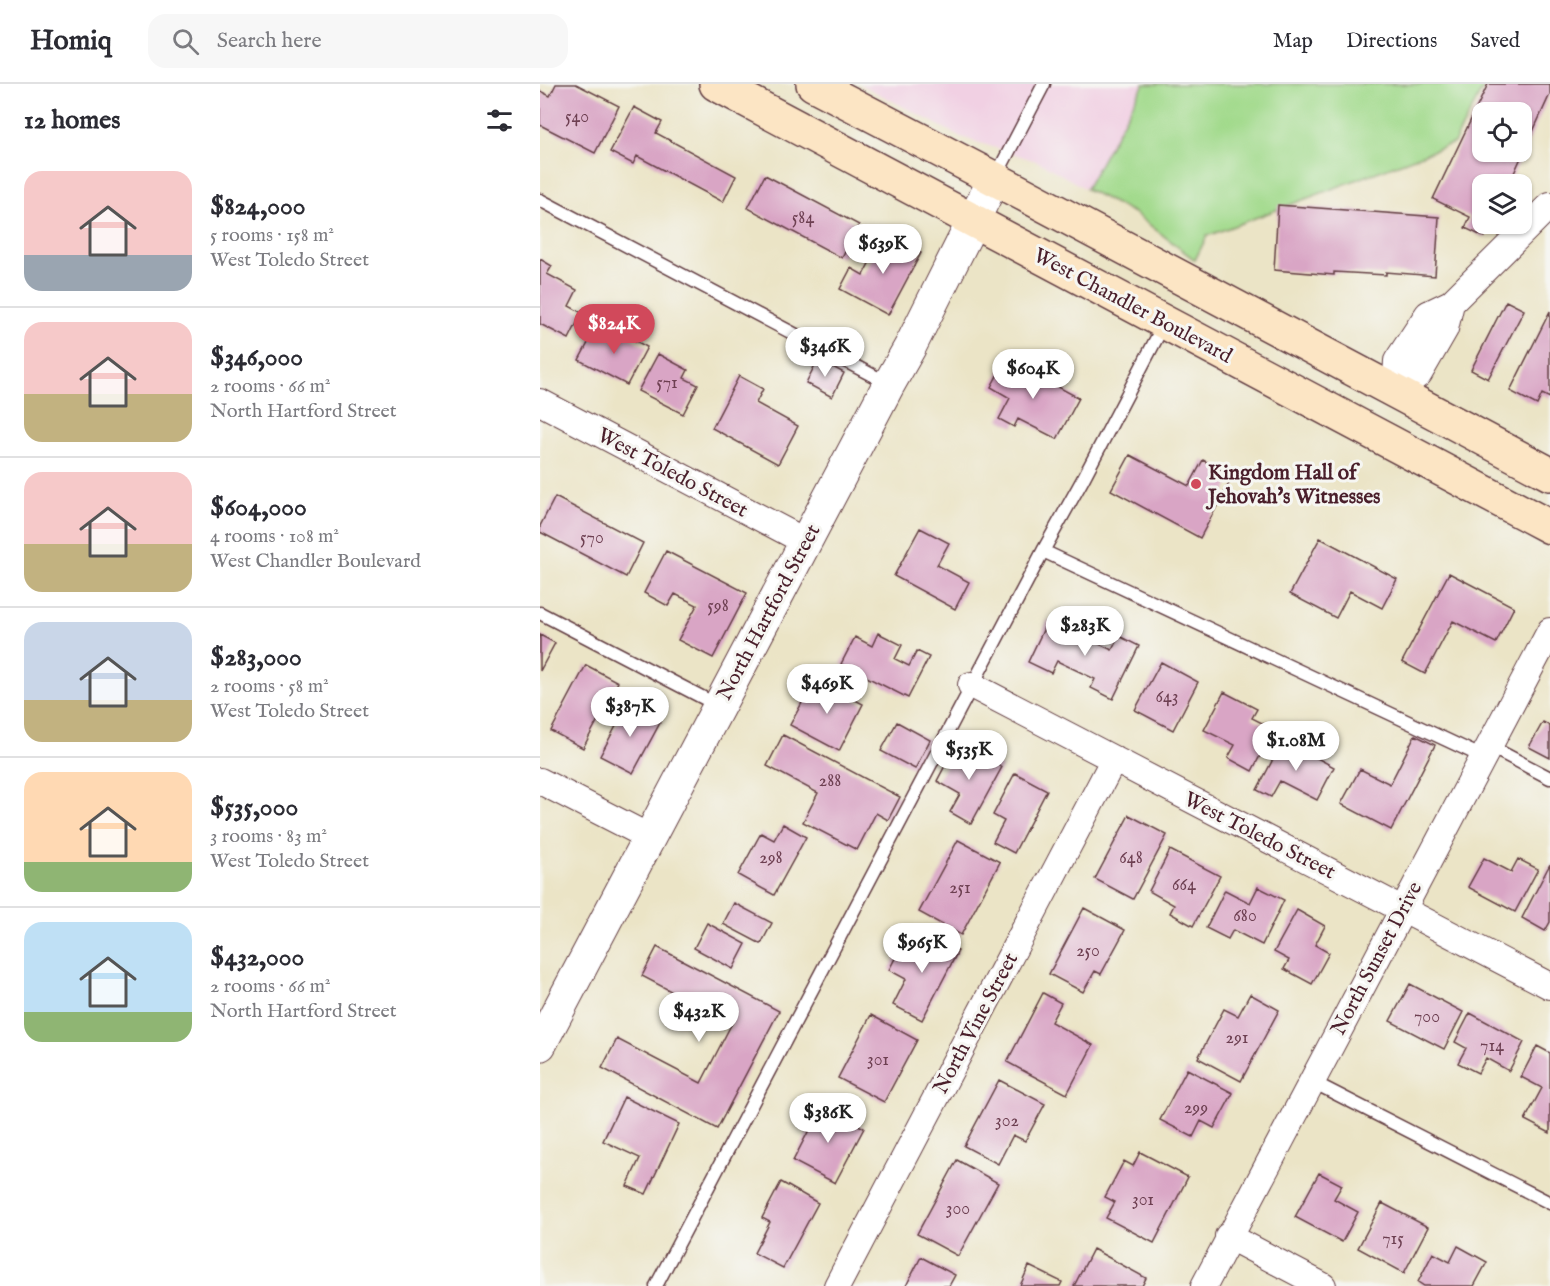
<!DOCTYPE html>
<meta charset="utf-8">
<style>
:root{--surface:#fff;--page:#f7f7f7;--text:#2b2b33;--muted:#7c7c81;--line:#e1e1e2;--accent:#d1495b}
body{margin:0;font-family:"IM FELL English",serif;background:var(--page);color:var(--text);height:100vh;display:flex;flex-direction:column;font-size:22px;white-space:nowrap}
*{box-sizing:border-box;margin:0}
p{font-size:20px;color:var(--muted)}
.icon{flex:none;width:33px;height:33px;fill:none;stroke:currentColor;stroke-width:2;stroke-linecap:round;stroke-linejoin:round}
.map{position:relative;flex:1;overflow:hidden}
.panel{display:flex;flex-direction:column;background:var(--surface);width:540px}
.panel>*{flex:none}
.buttons{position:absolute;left:932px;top:18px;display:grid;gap:12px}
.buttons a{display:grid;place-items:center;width:60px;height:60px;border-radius:12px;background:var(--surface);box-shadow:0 2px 4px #0004;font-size:30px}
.price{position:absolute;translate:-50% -51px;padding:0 14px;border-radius:21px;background:#fff;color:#222;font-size:20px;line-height:39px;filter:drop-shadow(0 2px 3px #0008)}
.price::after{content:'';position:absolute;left:50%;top:36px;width:18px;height:14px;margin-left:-9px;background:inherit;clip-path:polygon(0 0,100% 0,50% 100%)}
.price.selected{background:var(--accent);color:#fff}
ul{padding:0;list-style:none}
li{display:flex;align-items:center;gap:18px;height:150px;padding:0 24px}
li+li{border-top:2px solid var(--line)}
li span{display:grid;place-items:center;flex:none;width:168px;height:120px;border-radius:18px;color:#555}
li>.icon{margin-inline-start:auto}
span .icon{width:72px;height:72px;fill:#fffc;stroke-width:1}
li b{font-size:26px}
h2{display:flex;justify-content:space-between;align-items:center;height:72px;padding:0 24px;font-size:26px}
header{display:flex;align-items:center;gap:36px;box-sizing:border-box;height:84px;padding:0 30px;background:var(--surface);border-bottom:2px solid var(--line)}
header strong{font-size:28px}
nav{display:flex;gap:33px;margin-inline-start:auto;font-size:21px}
.search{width:420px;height:54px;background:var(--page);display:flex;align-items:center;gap:15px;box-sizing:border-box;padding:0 21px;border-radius:18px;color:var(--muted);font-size:22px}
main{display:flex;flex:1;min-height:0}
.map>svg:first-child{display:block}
.built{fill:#f1d0e3}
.green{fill:#a2da8c;stroke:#767c5c;stroke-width:1.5}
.building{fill:#d9a5c5;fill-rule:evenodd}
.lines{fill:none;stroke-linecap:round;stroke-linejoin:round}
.service-casing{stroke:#623d42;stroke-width:15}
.minor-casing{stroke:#623d42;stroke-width:28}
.tertiary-casing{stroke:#623d42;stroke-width:34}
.secondary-casing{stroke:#623d42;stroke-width:36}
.service{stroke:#fff;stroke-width:12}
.minor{stroke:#fff;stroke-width:26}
.tertiary{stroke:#fff;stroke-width:32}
.secondary{stroke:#fce5c4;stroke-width:33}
.poi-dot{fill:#d1495b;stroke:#f6f6f2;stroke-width:2}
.labels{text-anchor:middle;stroke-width:6;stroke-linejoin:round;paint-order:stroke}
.number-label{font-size:18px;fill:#6e4052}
.street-label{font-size:21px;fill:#4a1f2b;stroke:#f6f6f2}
.poi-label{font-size:21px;font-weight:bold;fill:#4a1f2b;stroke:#f6f6f2;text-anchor:start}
</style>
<header>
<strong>Homiq</strong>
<div class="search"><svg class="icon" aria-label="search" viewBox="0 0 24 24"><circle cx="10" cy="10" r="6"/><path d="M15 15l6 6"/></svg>Search here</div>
<nav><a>Map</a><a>Directions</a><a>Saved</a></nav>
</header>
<main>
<section class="panel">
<h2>12 homes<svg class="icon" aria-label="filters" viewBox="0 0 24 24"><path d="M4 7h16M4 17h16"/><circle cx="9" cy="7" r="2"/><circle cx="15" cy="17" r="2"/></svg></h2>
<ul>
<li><span style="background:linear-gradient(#f6c9c9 70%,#9aa5b1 0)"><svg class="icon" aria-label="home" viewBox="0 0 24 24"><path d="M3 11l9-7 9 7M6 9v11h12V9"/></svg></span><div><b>$824,000</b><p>5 rooms · 158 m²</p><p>West Toledo Street</p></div></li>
<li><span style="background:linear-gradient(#f6c9c9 60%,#c2b280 0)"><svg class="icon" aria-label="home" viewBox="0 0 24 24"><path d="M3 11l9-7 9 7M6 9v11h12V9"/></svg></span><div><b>$346,000</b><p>2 rooms · 66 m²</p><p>North Hartford Street</p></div></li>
<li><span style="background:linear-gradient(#f6c9c9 60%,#c2b280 0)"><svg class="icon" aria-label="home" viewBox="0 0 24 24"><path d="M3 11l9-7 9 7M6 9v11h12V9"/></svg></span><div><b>$604,000</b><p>4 rooms · 108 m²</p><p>West Chandler Boulevard</p></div></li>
<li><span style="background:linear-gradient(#c9d6e8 65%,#c2b280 0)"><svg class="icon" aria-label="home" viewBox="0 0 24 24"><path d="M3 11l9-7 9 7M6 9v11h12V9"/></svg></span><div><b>$283,000</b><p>2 rooms · 58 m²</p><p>West Toledo Street</p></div></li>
<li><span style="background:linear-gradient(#ffd9b3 75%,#8fb573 0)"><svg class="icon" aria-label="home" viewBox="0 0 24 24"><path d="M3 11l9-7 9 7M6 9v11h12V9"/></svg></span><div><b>$535,000</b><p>3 rooms · 83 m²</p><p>West Toledo Street</p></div></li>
<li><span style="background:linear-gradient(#bfe0f5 75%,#8fb573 0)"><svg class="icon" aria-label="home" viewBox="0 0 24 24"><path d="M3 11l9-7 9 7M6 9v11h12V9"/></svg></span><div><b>$432,000</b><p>2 rooms · 66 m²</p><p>North Hartford Street</p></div></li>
</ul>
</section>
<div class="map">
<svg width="1010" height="1202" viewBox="0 0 1010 1202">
<rect width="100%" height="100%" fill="#f6f6f2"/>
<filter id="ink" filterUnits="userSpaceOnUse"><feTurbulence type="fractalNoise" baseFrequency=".0167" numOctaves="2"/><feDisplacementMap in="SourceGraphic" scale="12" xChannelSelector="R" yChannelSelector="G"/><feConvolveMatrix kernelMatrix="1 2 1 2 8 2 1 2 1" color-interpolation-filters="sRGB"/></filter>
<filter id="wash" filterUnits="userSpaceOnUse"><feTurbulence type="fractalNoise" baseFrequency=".008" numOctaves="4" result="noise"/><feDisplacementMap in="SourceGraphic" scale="24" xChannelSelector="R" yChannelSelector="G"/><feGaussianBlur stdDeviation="1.35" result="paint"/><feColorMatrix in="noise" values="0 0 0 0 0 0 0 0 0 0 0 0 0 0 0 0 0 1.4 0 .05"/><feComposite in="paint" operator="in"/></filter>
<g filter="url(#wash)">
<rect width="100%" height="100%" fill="#ebe4c6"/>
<path class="built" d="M 320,0 L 604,0 L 546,105 L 499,78 L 421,53 Z"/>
<path class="green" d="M 604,0 L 945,0 L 914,59 L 667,152 L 655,176 L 594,129 L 546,105 Z"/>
<g id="blocks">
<path class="building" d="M 16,0 L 36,0 L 79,22 L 55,69 L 0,41 L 0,7 L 10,12 Z
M 948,0 L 1010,0 L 1010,10 L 969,100 L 942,100 L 942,140 L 950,140 L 944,153 L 925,144 L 930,133 L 893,115 ZM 942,28 L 981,28 L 981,68 L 942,68 Z
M 94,23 L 122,38 L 116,49 L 196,92 L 183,118 L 97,72 L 93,80 L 70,68 Z
M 225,91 L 319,141 L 302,174 L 208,124 Z
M 738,121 L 899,133 L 895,192 L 846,188 L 846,191 L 794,188 L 794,191 L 734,186 Z
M 345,149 L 381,169 L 348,231 L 300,205 L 311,184 L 323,191 Z
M 0,175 L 12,182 L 7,190 L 37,206 L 29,222 L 42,229 L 29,255 L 0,240 Z
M 966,217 L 984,226 L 948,295 L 931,286 Z
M 1010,227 L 1010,314 L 1002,310 L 997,321 L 970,307 Z
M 55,246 L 72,256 L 77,247 L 107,263 L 87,301 L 39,276 Z
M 118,270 L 148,286 L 144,294 L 158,301 L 143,330 L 98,307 Z
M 278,275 L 304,289 L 292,313 L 266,299 Z
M 466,275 L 539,314 L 517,355 L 478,335 L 474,343 L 459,335 L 470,314 L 451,303 Z
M 199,292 L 223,305 L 216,319 L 258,342 L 238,380 L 172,344 Z
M 590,371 L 649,402 L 663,376 L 693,392 L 660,454 L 571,406 Z
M 15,413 L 103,459 L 86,493 L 0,448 L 0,442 Z
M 380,444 L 409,459 L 397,481 L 429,498 L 415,525 L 354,492 Z
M 780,454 L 857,495 L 842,524 L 810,507 L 796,534 L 750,510 Z
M 126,467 L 207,509 L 173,574 L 138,556 L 157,521 L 135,510 L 128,522 L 104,509 Z
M 909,489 L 974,523 L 956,559 L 913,537 L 885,590 L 862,578 Z
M 508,536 L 572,566 L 579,552 L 599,562 L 573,615 L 551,604 L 555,595 L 517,577 L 511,589 L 488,578 Z
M 338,549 L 362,561 L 355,575 L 369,582 L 377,567 L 389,573 L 368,614 L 301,580 L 315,553 L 332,562 Z
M 0,551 L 15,559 L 0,587 Z
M 621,578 L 658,598 L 633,646 L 595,626 Z
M 46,581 L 78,598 L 43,664 L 11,647 Z
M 275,595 L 323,620 L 299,667 L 250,641 Z
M 684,608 L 717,625 L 712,634 L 734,645 L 712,687 L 688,674 L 695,661 L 664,646 Z
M 88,620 L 121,637 L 93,689 L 60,672 Z
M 357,638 L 390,656 L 375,685 L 341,667 Z
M 1003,638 L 1010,642 L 1010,674 L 989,663 Z
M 243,651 L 360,713 L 348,736 L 336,729 L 317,766 L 263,738 L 278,709 L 227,682 Z
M 875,651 L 895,661 L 851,746 L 801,720 L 820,685 L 850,700 Z
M 743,656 L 794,683 L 777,716 L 740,697 L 731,713 L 717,706 Z
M 417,659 L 462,683 L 431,740 L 410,728 L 420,710 L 397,697 Z
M 475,689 L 507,706 L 474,769 L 453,758 L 464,737 L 453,731 Z
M 589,731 L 627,751 L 593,815 L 555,795 Z
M 243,740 L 266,753 L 234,811 L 198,791 L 221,749 L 234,756 Z
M 418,756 L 460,778 L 421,851 L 379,828 Z
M 630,766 L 680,792 L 653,842 L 630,829 L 634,821 L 609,807 Z
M 944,774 L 971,788 L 978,775 L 998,785 L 975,828 L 928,803 Z
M 1010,780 L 1010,838 L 1005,847 L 982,834 Z
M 718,803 L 744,816 L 722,861 L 693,846 L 688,855 L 666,844 L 685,806 L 710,819 Z
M 194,819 L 232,839 L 221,860 L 183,840 Z
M 544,824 L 585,846 L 561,890 L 555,887 L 543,908 L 509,890 Z
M 757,826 L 785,842 L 775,861 L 789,869 L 772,900 L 744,885 L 749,876 L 734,868 Z
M 167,839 L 206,860 L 193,885 L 154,864 Z
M 386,850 L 418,867 L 382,936 L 353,921 L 366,895 L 349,886 L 363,859 L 378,867 Z
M 117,863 L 239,927 L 177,1045 L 62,984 L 77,955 L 161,999 L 192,939 L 102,892 Z
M 870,900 L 923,928 L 904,965 L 850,937 Z
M 503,909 L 521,919 L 511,938 L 553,961 L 527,1010 L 467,978 Z
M 710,910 L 739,926 L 701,997 L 658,974 L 684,925 L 698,932 Z
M 930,929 L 984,958 L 969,987 L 946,974 L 938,989 L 918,979 L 926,964 L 915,958 Z
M 331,931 L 377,956 L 344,1018 L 298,994 Z
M 997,962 L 1010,969 L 1010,1049 L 985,1036 L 1002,1004 L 981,993 Z
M 647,985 L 693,1009 L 674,1044 L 661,1037 L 653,1053 L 620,1036 Z
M 459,996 L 505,1020 L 485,1057 L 473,1051 L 458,1080 L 424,1062 Z
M 84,1013 L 139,1040 L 106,1110 L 87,1102 L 100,1074 L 63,1057 Z
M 282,1021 L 324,1044 L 295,1099 L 253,1077 Z
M 600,1068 L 648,1093 L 614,1159 L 566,1134 L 575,1118 L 565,1113 L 584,1077 L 593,1082 Z
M 417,1076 L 458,1099 L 418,1172 L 377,1150 Z
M 779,1089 L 802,1101 L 794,1115 L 818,1128 L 802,1158 L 755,1133 Z
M 241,1098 L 278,1119 L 243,1184 L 214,1169 L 230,1138 L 222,1134 Z
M 842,1119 L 888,1143 L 864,1189 L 818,1164 Z
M 918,1162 L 947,1178 L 934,1202 L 884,1202 L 878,1198 L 893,1169 L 910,1178 Z
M 553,1165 L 606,1194 L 602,1202 L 534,1202 Z
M 381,1173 L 415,1191 L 409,1202 L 366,1202 Z
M 489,1182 L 522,1198 L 520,1202 L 480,1202 Z"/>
</g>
</g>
<g filter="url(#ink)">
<use href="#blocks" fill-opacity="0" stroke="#623d42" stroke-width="1.5"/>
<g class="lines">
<defs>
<path id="service" d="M 455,94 L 504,0
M 0,116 L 349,300
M 503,467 L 543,395 L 624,240
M 0,529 L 177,621
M 949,662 L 1010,694
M 771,997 L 1010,1119
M 116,1202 L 503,467 L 943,673"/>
<path id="minor" d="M 855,308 L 857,277 L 888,230 L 911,219 L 1010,121
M 855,308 L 879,290 L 905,245 L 911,219
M 0,318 L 266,458
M 431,601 L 1010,902
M 0,697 L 109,753
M 688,1152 L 783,1202
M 297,1202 L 574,675
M 664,1202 L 1010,547"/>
<path id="tertiary" d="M 0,961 L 349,300 L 370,263 L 454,95"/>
<path id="secondary" d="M 176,0 L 1010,443
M 273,0 L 476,106 L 1010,390"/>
</defs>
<use href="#service" class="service-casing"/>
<use href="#minor" class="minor-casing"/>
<use href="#tertiary" class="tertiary-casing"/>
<use href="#secondary" class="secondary-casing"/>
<use href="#service" class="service"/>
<use href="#minor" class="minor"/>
<use href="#tertiary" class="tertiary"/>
<use href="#secondary" class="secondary"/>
</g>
</g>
<circle class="poi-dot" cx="656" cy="400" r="6"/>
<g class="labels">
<g class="number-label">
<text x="37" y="38">540</text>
<text x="263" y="139">584</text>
<text x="127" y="304">571</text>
<text x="52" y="459">570</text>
<text x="178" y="527">598</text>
<text x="627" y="618">643</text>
<text x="290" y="702">288</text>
<text x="231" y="779">298</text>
<text x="591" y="779">648</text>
<text x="644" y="806">664</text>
<text x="420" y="809">251</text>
<text x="705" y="837">680</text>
<text x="548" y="872">250</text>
<text x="887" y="938">700</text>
<text x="697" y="959">291</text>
<text x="952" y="967">714</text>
<text x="338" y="981">301</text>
<text x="656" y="1029">299</text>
<text x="467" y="1042">302</text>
<text x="603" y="1121">301</text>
<text x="418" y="1130">300</text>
<text x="853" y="1160">715</text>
</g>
<g class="street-label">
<text transform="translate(593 221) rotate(28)" y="7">West Chandler Boulevard</text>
<text transform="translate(133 388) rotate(28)" y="7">West Toledo Street</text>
<text transform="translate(228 528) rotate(-62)" y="7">North Hartford Street</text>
<text transform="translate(720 751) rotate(27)" y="7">West Toledo Street</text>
<text transform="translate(836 874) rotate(-62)" y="7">North Sunset Drive</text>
<text transform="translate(435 939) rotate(-62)" y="7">North Vine Street</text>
</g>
<g class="poi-label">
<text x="668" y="395">Kingdom Hall of<tspan x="668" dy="24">Jehovah's Witnesses</tspan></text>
</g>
</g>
</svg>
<div class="buttons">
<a><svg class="icon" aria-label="locate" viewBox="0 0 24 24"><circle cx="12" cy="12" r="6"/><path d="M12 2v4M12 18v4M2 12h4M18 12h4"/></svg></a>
<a><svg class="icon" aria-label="layers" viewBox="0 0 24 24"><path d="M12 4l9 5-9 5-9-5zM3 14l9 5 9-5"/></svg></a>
</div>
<b class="price" style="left:343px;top:191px">$639K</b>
<b class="price selected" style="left:74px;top:271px">$824K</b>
<b class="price" style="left:285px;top:294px">$346K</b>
<b class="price" style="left:493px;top:316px">$604K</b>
<b class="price" style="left:545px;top:573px">$283K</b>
<b class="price" style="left:287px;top:631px">$469K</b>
<b class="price" style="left:90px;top:654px">$387K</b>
<b class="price" style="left:756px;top:688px">$1.08M</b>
<b class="price" style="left:429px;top:697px">$535K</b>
<b class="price" style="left:382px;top:890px">$965K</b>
<b class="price" style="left:159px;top:959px">$432K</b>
<b class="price" style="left:288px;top:1060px">$386K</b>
</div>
</main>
